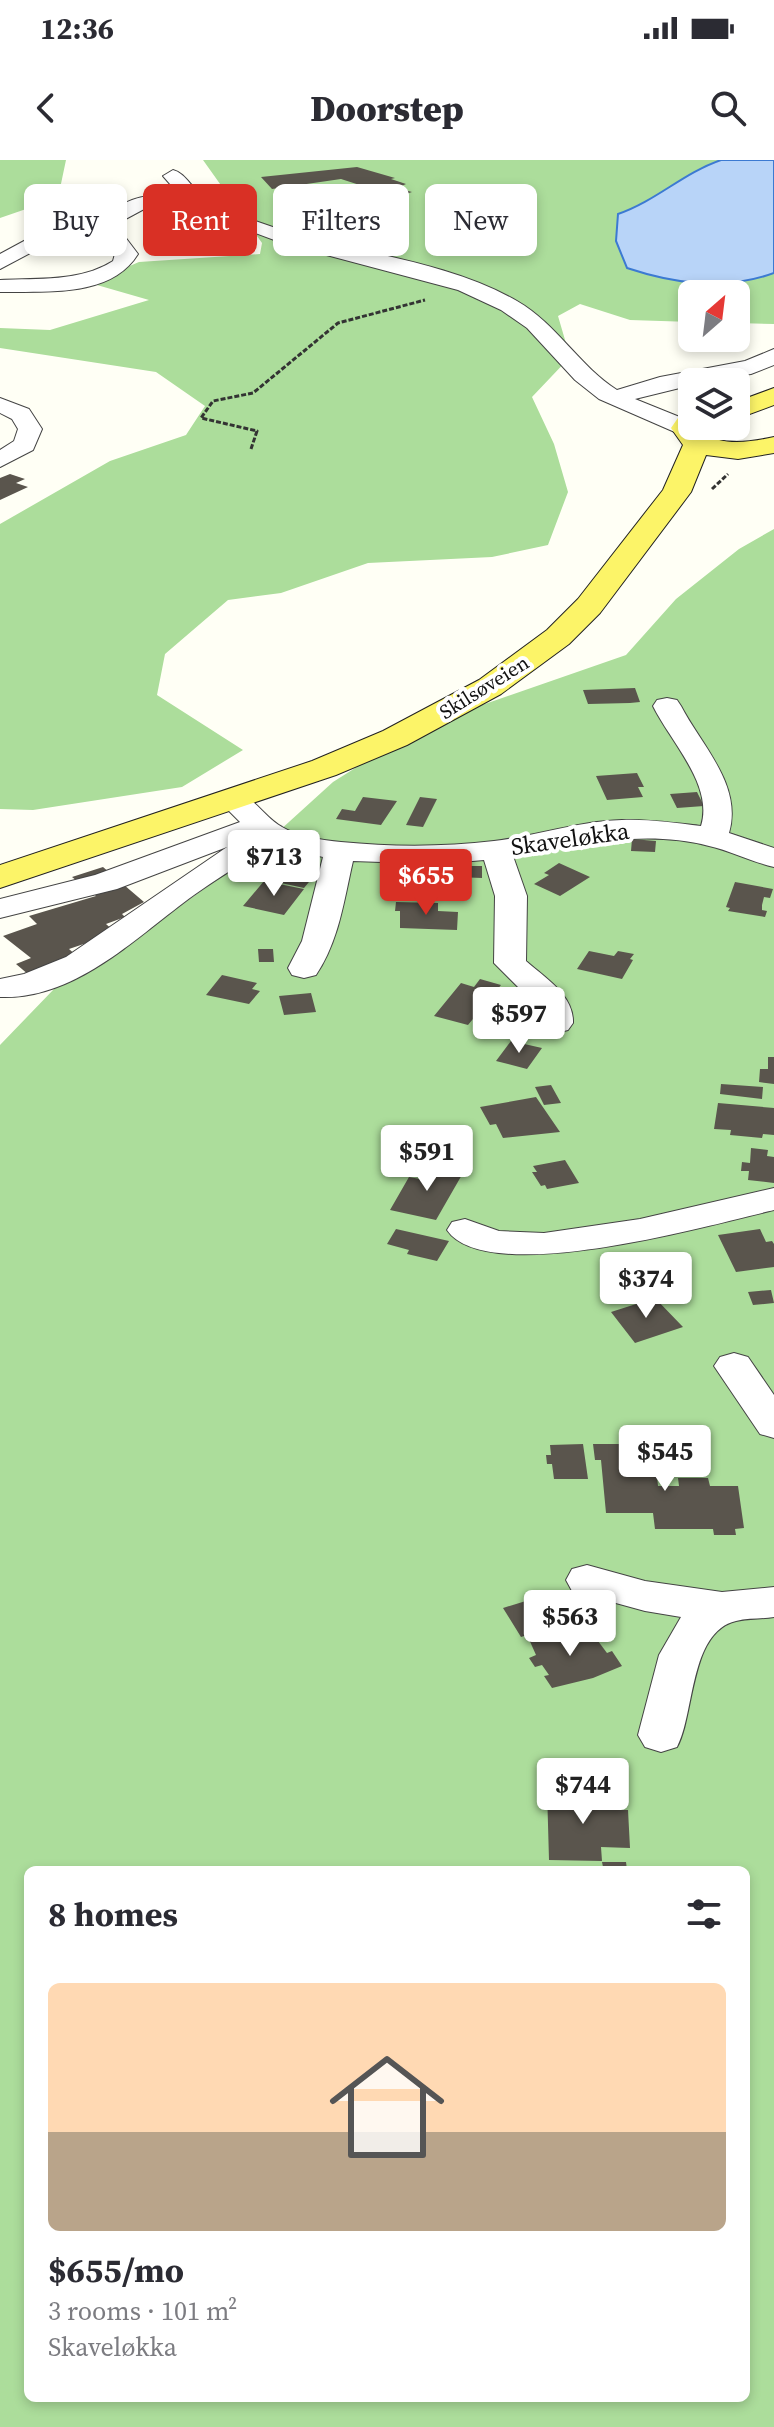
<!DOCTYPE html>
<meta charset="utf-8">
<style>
:root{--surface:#fff;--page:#f2f2f3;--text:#2b2b33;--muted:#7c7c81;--accent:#d93025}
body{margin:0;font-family:"Source Serif 4",serif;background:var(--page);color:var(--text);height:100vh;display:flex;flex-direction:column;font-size:30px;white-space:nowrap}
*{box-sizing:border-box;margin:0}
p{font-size:26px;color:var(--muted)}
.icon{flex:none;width:44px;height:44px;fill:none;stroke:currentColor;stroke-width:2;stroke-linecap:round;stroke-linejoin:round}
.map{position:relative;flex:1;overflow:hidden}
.sheet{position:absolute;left:24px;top:1706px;width:726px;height:536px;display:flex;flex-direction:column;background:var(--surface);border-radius:12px;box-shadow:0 4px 12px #0003}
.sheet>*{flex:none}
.banner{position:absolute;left:24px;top:24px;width:726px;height:72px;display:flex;gap:16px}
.needle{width:52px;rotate:28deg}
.tools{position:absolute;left:678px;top:120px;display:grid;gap:16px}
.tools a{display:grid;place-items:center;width:72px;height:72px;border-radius:12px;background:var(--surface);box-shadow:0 4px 12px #0003;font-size:40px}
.price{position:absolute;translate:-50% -68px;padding:0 18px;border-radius:8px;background:#fff;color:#222;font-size:26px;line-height:52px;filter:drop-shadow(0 2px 4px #0008)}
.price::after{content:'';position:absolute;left:50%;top:48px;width:24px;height:18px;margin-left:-12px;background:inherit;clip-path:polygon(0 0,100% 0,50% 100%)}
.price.selected{background:var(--accent);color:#fff}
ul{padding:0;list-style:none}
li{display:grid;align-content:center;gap:16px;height:424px;padding:0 24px}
li span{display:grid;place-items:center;height:248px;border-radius:12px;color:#555}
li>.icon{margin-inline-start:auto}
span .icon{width:144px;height:144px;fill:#fffc;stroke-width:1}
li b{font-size:34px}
h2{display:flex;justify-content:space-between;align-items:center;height:96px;padding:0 24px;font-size:34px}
.chip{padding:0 28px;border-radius:12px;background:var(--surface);box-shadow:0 4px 12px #0003;font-size:28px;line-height:72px}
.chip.selected{background:var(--accent);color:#fff}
.status{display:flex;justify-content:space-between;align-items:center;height:56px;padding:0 40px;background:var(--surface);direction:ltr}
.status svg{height:22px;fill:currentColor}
header{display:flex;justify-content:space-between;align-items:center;height:104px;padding:0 24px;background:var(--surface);font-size:36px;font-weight:800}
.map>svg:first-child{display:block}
.forest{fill:#acdd9b;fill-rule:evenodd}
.water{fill:#b8d4f8;stroke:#3c7ad2;stroke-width:2}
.building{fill:#5a554d}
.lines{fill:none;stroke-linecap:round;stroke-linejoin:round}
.minor-casing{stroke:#444;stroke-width:2}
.major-casing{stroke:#222;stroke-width:2}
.path{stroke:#333;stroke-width:3;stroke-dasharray:5 2;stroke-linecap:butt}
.minor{fill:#fff;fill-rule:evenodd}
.major{fill:#fcf468;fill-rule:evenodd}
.labels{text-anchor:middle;stroke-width:8;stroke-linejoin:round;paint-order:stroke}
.far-street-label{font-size:20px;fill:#111;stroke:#fff}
.street-label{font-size:24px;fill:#111;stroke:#fff}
</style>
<div class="status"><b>12:36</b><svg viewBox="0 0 49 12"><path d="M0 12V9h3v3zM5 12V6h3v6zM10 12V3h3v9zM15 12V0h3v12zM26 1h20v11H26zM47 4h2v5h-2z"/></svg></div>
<header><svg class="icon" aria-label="back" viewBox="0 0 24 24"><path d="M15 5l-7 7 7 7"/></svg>Doorstep<svg class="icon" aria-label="search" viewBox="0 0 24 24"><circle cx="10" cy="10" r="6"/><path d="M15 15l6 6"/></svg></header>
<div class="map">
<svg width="774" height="2267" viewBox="0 0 774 2267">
<rect width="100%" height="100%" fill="#fffff5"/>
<path class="forest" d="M 0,0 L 66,0 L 58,38 L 0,58 Z
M 203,0 L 721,0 C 683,13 656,41 618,54 L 702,124 L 774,113 L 774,164 L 736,163 L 736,134 L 692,134 L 692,162 L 630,160 L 580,144 L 558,156 L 570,197 L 532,237 L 554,284 L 568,332 L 548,385 L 492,397 L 368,403 L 281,433 L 228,440 L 165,494 L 157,535 L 243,590 L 182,627 L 33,650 L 0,649 L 0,364 L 110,301 L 186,275 L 205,246 L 156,212 L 0,188 L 0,168 L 50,170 L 149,140 L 90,123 L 139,102 L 260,94 L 262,83 Z
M 774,369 L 774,2267 L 0,2267 L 0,885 L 54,829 L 163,758 L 257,691 L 333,622 L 422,566 L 626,495 L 676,439 L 739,389 ZM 28,1710 L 746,1710 L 746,2238 L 28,2238 Z"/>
<path class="water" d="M 721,0 L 774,0 L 774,113 C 725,131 675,124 627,108 L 616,81 L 618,54 C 656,41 683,13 721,0 Z"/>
<path class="building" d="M 357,7 L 395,18 L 391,19 L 406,24 L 397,28 L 412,32 L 397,37 L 341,19 L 272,29 L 261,17 Z
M 10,314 L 25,319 L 16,323 L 28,327 L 0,340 L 0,318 Z
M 635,528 L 640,542 L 630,543 L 588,544 L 583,530 Z
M 637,613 L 644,627 L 638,627 L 643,637 L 607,640 L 596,616 Z
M 697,632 L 704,646 L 677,648 L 670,634 Z
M 363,637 L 397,641 L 381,665 L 336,659 L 342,649 L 355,651 Z
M 420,637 L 437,639 L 423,667 L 406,665 Z
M 632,679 L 656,681 L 655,692 L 631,691 Z
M 559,703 L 590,717 L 560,736 L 534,724 L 549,715 L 544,713 Z
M 295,706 L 318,711 L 304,728 L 281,723 Z
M 455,706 L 482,706 L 482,718 L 456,717 Z
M 103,707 L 144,742 L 122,754 L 125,757 L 106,764 L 116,773 L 69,789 L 78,797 L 29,815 L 16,804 L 31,798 L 3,776 L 37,764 L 29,756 L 96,736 L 72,717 Z
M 264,721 L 304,729 L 284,755 L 243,746 Z
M 735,722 L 773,729 L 770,738 L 764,737 L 762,745 L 762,750 L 767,751 L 765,757 L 728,751 L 730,748 L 726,747 Z
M 396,742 L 438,743 L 438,751 L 458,752 L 457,770 L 400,768 L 400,751 L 395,751 Z
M 258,789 L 273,789 L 274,802 L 259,802 Z
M 589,791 L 614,796 L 618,791 L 634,794 L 630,799 L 633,800 L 622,819 L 577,809 Z
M 222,815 L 257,823 L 252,829 L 260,831 L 249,844 L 206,835 Z
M 480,819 L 501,825 L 468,865 L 434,856 L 461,823 L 474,827 Z
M 311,833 L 316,852 L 284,855 L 279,836 Z
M 511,881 L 542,888 L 527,909 L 496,901 Z
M 768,897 L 774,897 L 774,924 L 759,922 L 760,909 L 768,909 Z
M 721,924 L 763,927 L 762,939 L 720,934 Z
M 551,925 L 561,943 L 544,945 L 535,927 Z
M 536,937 L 560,972 L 503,978 L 496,964 L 490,965 L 480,947 Z
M 718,943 L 774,948 L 774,975 L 763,974 L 762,978 L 730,975 L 731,970 L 714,969 Z
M 751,988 L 768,990 L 767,996 L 774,997 L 774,1023 L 748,1020 L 749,1011 L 741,1011 L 742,1002 L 750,1003 Z
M 565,1000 L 579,1023 L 547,1029 L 545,1025 L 541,1026 L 532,1012 L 537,1012 L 533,1006 Z
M 428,1005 L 463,1013 L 436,1060 L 390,1050 L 409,1017 L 420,1019 Z
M 396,1069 L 449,1081 L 437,1101 L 407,1094 L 409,1090 L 387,1084 Z
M 760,1069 L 766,1082 L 772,1081 L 774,1084 L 774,1107 L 736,1112 L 718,1075 Z
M 771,1130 L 774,1143 L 753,1145 L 748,1132 Z
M 655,1138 L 683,1167 L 635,1183 L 611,1152 Z
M 583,1284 L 588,1319 L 554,1319 L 552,1304 L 547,1304 L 546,1295 L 551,1295 L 550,1285 Z
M 593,1284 L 649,1284 L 651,1297 L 655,1297 L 658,1326 L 679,1326 L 678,1318 L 708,1318 L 710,1326 L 738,1326 L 744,1368 L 735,1369 L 736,1375 L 714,1375 L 713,1369 L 655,1369 L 653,1353 L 606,1353 L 601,1300 L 595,1300 Z
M 542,1436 L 561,1464 L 521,1477 L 503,1448 Z
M 561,1467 L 575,1484 L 595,1477 L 607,1493 L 612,1491 L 622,1506 L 593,1518 L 552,1528 L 544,1516 L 549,1515 L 542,1505 L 535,1507 L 529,1498 L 536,1495 L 528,1477 Z
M 547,1629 L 599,1631 L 600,1650 L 628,1650 L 630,1688 L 601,1687 L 602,1701 L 549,1700 Z
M 602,1702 L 626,1702 L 627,1710 L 588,1710 L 587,1707 L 603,1707 Z"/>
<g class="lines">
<defs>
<path id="minor" d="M 173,10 C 185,13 190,26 200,33 C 219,46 239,55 261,63 C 344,93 440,97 517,141 C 557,164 579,206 617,230 L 660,217 L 745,201 L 774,189 L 774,205 L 751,214 L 692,222 L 692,225 L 635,239 L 692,262 L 697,268 L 693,273 L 677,273 L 599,239 L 575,220 L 527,168 L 501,150 L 458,130 L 285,84 L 210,56 L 189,43 L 146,48 L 120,62 L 119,69 L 138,94 C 111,138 46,131 0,132 L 0,120 C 38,118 80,122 113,101 L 116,90 L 97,66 C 116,39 145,35 177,32 L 163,16 Z
M 52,53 L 62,59 L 53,81 L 0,109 L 0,94 L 37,74 L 45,55 Z
M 0,238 L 29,249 L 42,269 L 33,290 L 0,307 L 0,290 L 14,281 L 18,269 L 12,259 L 0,253 Z
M 667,538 L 677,540 L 681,546 C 701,585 743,625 729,673 L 774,688 L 774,707 C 752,702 731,691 709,686 C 644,669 578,685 513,696 L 527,736 L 526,801 C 545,818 574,835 573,863 L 568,870 L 556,873 L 544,870 L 539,863 L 536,845 L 494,803 L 495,736 L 484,700 L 439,704 L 353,701 C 344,740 339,781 316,815 L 304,818 L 292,815 L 288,808 L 302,781 L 323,697 L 272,685 C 246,701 219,717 194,735 C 137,776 76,840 0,837 L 0,819 L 24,814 L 66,797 L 227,687 L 117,729 L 0,758 L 0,739 L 95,715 L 240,662 L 217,639 L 221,633 C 250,626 260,655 282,667 C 299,677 322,680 341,682 C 392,687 444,687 494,681 C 536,676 579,661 622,660 C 648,659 675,663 701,666 C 714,625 670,581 653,546 L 657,540 Z
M 774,1028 L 774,1050 C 713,1064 487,1129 447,1070 L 452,1062 L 465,1059 L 499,1071 L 544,1073 L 640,1059 Z
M 734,1193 L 748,1197 L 774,1235 L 774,1278 L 760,1274 L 714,1206 L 720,1197 Z
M 587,1405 L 645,1421 L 722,1432 L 774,1427 L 774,1457 C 762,1459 748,1458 736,1461 C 689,1472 695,1554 677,1587 L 661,1592 L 645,1587 L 638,1575 L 659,1495 L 681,1457 L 645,1451 L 572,1431 L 566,1420 L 572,1409 Z"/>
<path id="major" d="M 774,228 L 774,245 L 736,259 L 736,242 Z
M 690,253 L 692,266 L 700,266 L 701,272 C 722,287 751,282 774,277 L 774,293 L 738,299 L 706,295 L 691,332 L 600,453 L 569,484 L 501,534 L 407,585 L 336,615 L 0,728 L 0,705 L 312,601 L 383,571 L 479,520 L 547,470 L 578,439 L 663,330 L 683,285 L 671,268 L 680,255 Z"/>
</defs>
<use href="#minor" class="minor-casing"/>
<use href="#major" class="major-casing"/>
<path class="path" d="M 251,289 L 257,271 L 201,258 L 213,241 L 253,233 L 338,163 L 425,140
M 712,329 L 728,314"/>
<use href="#minor" class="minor"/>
<use href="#major" class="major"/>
</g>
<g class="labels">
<g class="far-street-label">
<text transform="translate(484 527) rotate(-32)" y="7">Skilsøveien</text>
</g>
<g class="street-label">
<text transform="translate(570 679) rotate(-8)" y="8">Skaveløkka</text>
</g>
</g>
</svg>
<div class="tools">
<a><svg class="needle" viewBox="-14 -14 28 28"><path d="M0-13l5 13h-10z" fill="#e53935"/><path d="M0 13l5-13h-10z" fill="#7c7c81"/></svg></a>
<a><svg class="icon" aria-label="layers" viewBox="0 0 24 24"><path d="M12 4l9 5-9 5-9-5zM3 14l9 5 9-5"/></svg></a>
</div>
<b class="price" style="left:274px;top:738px">$713</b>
<b class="price selected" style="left:426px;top:757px">$655</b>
<b class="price" style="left:519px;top:895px">$597</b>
<b class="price" style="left:427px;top:1033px">$591</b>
<b class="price" style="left:646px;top:1160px">$374</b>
<b class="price" style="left:665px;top:1333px">$545</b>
<b class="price" style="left:570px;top:1498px">$563</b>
<b class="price" style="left:583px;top:1666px">$744</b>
<div class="banner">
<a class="chip">Buy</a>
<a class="chip selected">Rent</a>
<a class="chip">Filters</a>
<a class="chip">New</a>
</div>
<section class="sheet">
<h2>8 homes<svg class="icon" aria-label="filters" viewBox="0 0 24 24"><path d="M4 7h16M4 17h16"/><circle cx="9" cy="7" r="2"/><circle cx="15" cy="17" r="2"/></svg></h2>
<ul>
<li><span style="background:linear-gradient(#ffd9b3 60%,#b9a48a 0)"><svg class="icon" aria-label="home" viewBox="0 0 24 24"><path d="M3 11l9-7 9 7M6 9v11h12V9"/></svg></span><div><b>$655/mo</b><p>3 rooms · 101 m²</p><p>Skaveløkka</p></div></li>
</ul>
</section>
</div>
